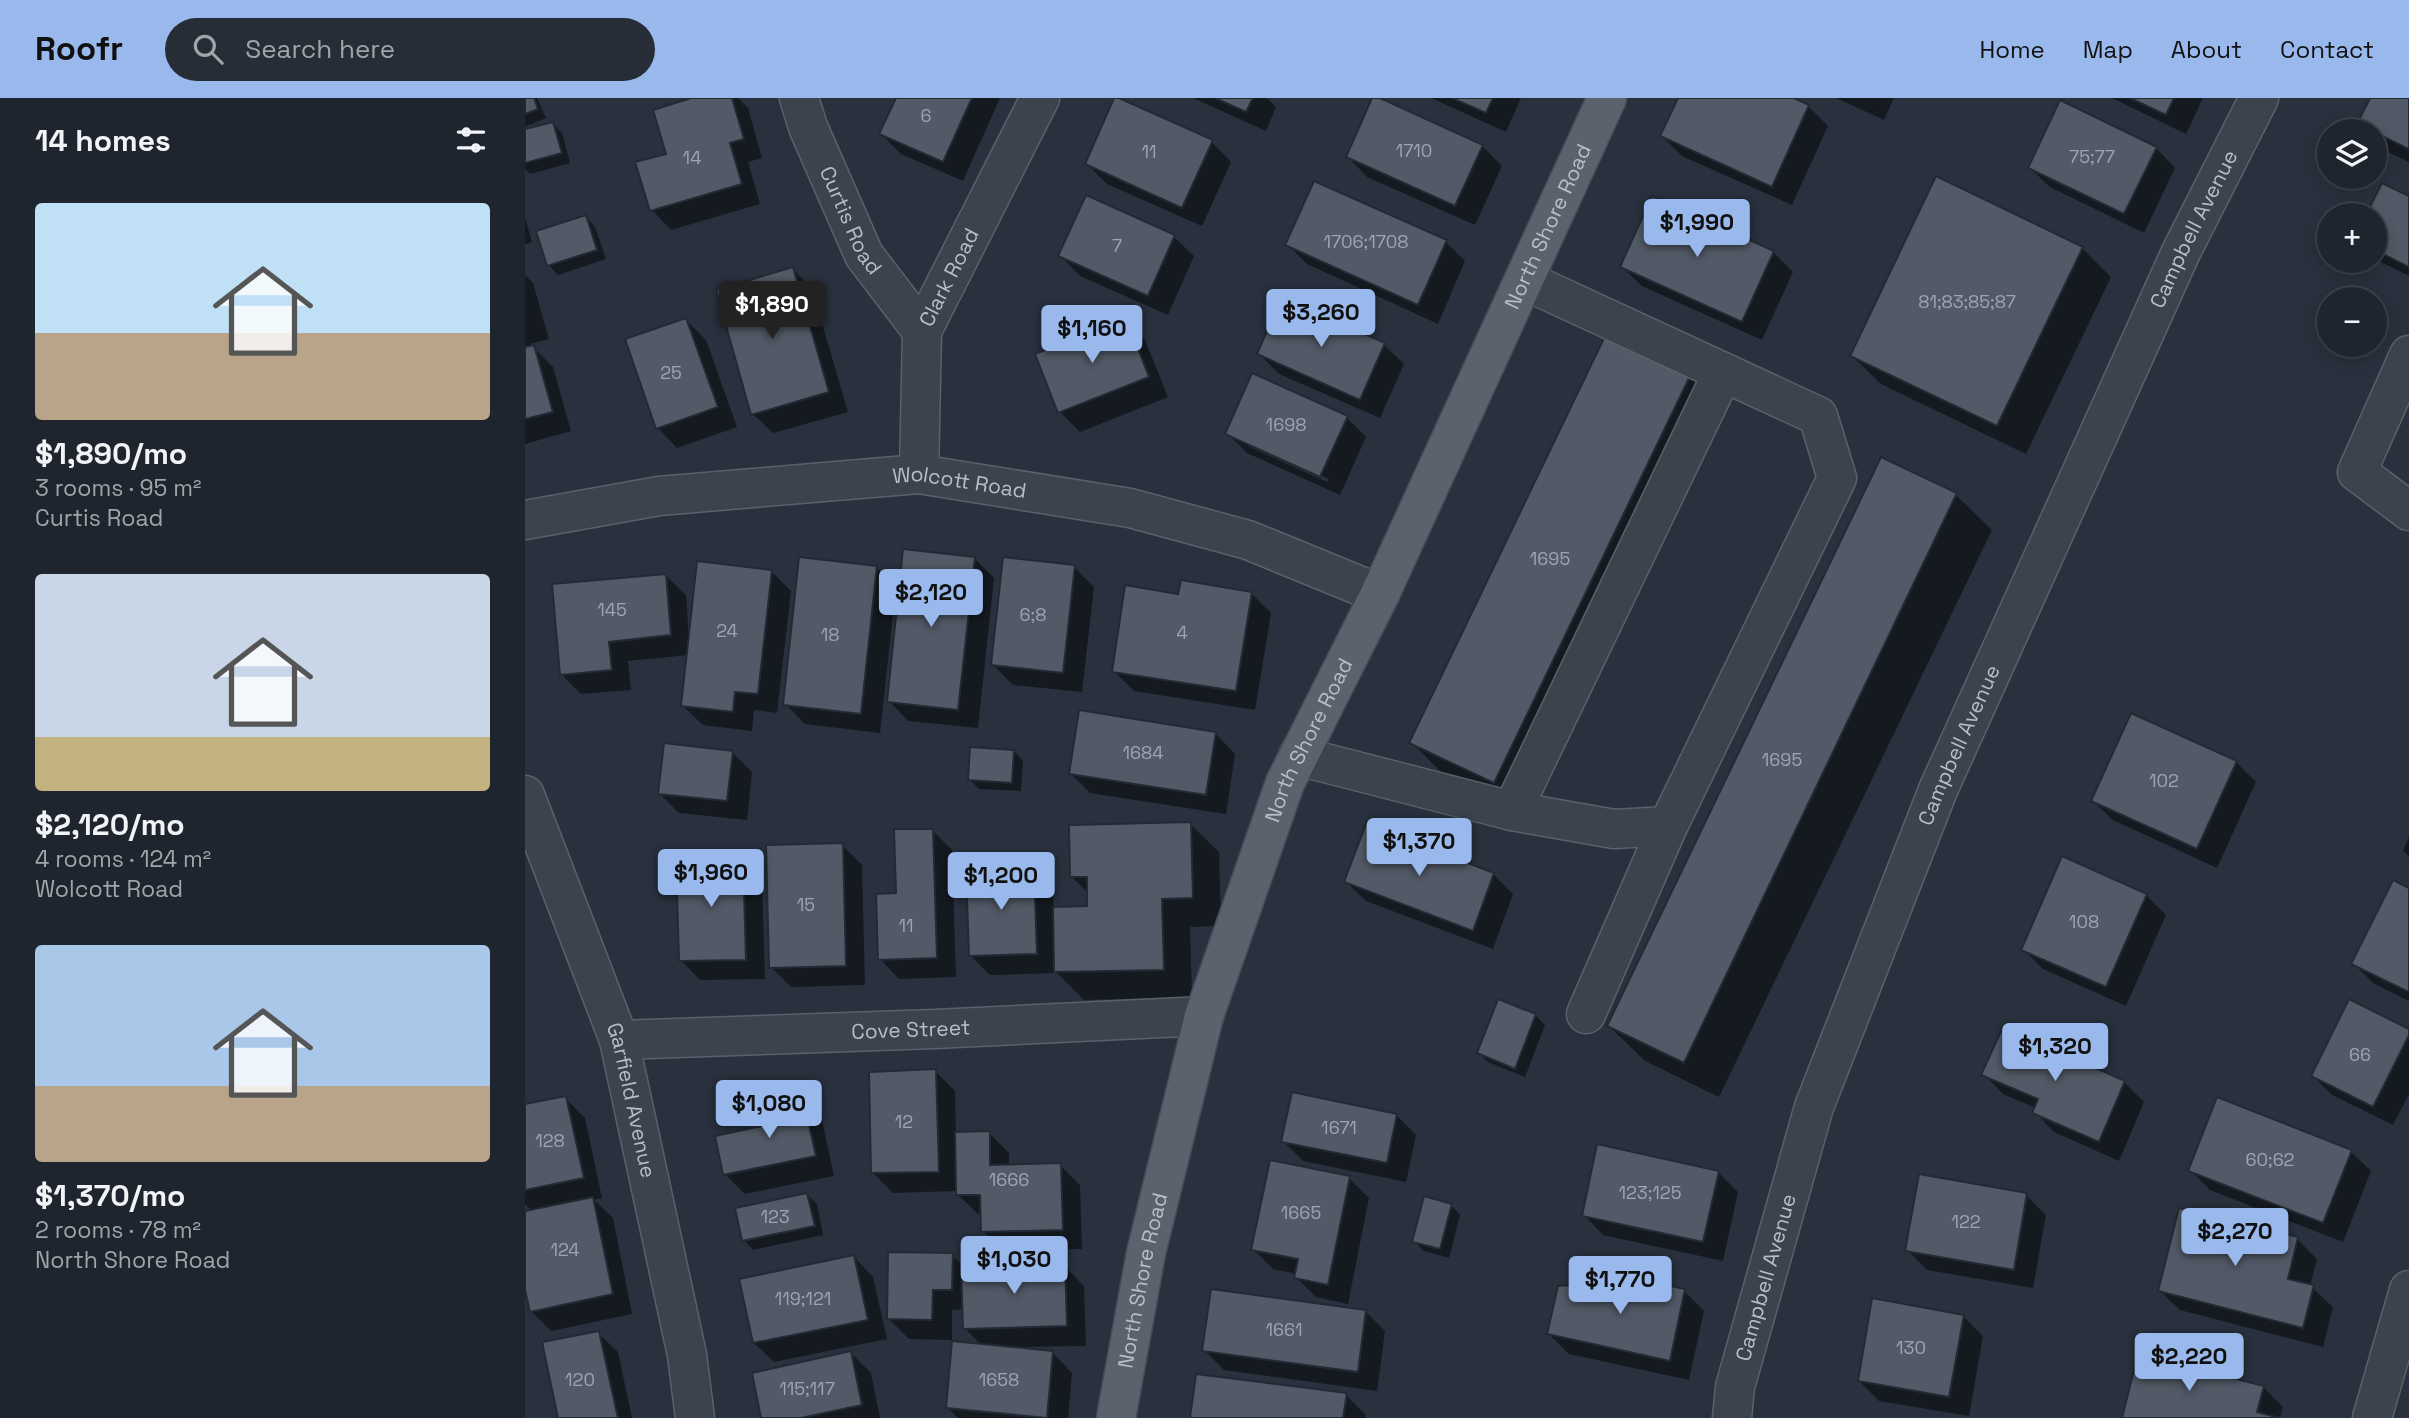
<!DOCTYPE html>
<meta charset="utf-8">
<style>
:root{--surface:#1e252e;--page:#262d36;--text:#f1f3f6;--muted:#a1a5aa;--line:#3c424a;--accent:#99b9ec}
body{margin:0;font-family:"Space Grotesk",sans-serif;background:var(--page);color:var(--text);height:100vh;display:flex;flex-direction:column;font-size:26px;white-space:nowrap}
*{box-sizing:border-box;margin:0}
p{font-size:23px;color:var(--muted)}
.icon{flex:none;width:38px;height:38px;fill:none;stroke:currentColor;stroke-width:2;stroke-linecap:round;stroke-linejoin:round}
.map{position:relative;flex:1;overflow:hidden}
.details{display:flex;flex-direction:column;background:var(--surface);width:525px}
.details>*{flex:none}
.controls{position:absolute;left:1792px;top:21px;display:grid;gap:14px}
.controls a{display:grid;place-items:center;width:70px;height:70px;border-radius:50%;background:var(--surface);box-shadow:0 4px 18px #0003,0 0 0 2px var(--line);font-size:35px}
.price{position:absolute;translate:-50% -60px;padding:0 16px;border-radius:7px;background:var(--accent);color:#111;font-size:23px;line-height:46px;filter:drop-shadow(0 2px 4px #0008)}
.price::after{content:'';position:absolute;left:50%;top:42px;width:21px;height:16px;margin-left:-10px;background:inherit;clip-path:polygon(0 0,100% 0,50% 100%)}
.price.selected{background:#222;color:#fff}
ul{padding:0;list-style:none}
li{display:grid;align-content:center;gap:14px;height:371px;padding:0 35px}
li span{display:grid;place-items:center;height:217px;border-radius:7px;color:#555}
li>.icon{margin-inline-start:auto}
span .icon{width:126px;height:126px;fill:#fffc;stroke-width:1}
li b{font-size:30px}
h2{display:flex;justify-content:space-between;align-items:center;height:84px;padding:0 35px;font-size:30px}
header{display:flex;align-items:center;gap:42px;box-sizing:border-box;height:98px;padding:0 35px;background:var(--accent);color:#111}
header strong{font-size:33px}
nav{display:flex;gap:38px;margin-inline-start:auto;font-size:24px}
.search{width:490px;height:63px;background:var(--page);display:flex;align-items:center;gap:18px;box-sizing:border-box;padding:0 24px;border-radius:38px;color:var(--muted);font-size:26px}
main{display:flex;flex:1;min-height:0}
.map>svg:first-child{display:block}
.shadow{fill:#0007;fill-rule:evenodd}
.building{fill:#525a67;stroke:#222a34;stroke-width:2}
.lines{fill:none;stroke-linecap:round;stroke-linejoin:round}
.minor-casing{stroke:#5a616b;stroke-width:41}
.major-casing{stroke:#454c56;stroke-width:41}
.minor{stroke:#3c434d;stroke-width:38}
.major{stroke:#5a626d;stroke-width:38}
.labels{text-anchor:middle;stroke-width:6;stroke-linejoin:round;paint-order:stroke}
.number-label{font-size:18px;fill:#9ea5b0}
.street-label{font-size:21px;fill:#b8bec8;stroke:#202832}
</style>
<header>
<strong>Roofr</strong>
<div class="search"><svg class="icon" aria-label="search" viewBox="0 0 24 24"><circle cx="10" cy="10" r="6"/><path d="M15 15l6 6"/></svg>Search here</div>
<nav><a>Home</a><a>Map</a><a>About</a><a>Contact</a></nav>
</header>
<main>
<section class="details">
<h2>14 homes<svg class="icon" aria-label="filters" viewBox="0 0 24 24"><path d="M4 7h16M4 17h16"/><circle cx="9" cy="7" r="2"/><circle cx="15" cy="17" r="2"/></svg></h2>
<ul>
<li><span style="background:linear-gradient(#bfe0f5 60%,#b9a48a 0)"><svg class="icon" aria-label="home" viewBox="0 0 24 24"><path d="M3 11l9-7 9 7M6 9v11h12V9"/></svg></span><div><b>$1,890/mo</b><p>3 rooms · 95 m²</p><p>Curtis Road</p></div></li>
<li><span style="background:linear-gradient(#c9d6e8 75%,#c2b280 0)"><svg class="icon" aria-label="home" viewBox="0 0 24 24"><path d="M3 11l9-7 9 7M6 9v11h12V9"/></svg></span><div><b>$2,120/mo</b><p>4 rooms · 124 m²</p><p>Wolcott Road</p></div></li>
<li><span style="background:linear-gradient(#a9c7e8 65%,#b9a48a 0)"><svg class="icon" aria-label="home" viewBox="0 0 24 24"><path d="M3 11l9-7 9 7M6 9v11h12V9"/></svg></span><div><b>$1,370/mo</b><p>2 rooms · 78 m²</p><p>North Shore Road</p></div></li>
</ul>
</section>
<div class="map">
<svg width="1884" height="1320" viewBox="0 0 1884 1320">
<rect width="100%" height="100%" fill="#28313d"/>
<path class="shadow" d="M 0,0 L 12,0 L 21,20 L 0,29 Z
M 172,0 L 213,0 L 223,10 L 237,60 L 223,64 L 235,106 L 146,132 L 127,112 L 143,57 Z
M 373,0 L 475,0 L 438,83 L 376,56 L 356,36 Z
M 668,0 L 742,0 L 751,9 L 741,33 Z
M 849,0 L 957,48 L 977,68 L 950,127 L 842,79 L 823,59 Z
M 906,0 L 996,0 L 981,34 Z
M 1155,0 L 1265,0 L 1283,8 L 1303,28 L 1267,107 L 1157,58 L 1137,38 Z
M 1311,0 L 1369,0 L 1359,22 Z
M 1587,0 L 1678,0 L 1661,36 Z
M 1847,0 L 1884,0 L 1884,64 L 1863,54 L 1850,41 L 1850,33 L 1842,33 L 1834,26 Z
M 28,26 L 37,35 L 45,65 L 5,76 L 0,71 L 0,33 Z
M 687,44 L 706,64 L 677,128 L 582,86 L 562,66 Z
M 1631,50 L 1650,70 L 1619,135 L 1525,89 L 1505,70 Z
M 1858,87 L 1884,99 L 1884,178 L 1850,161 L 1850,117 L 1843,117 Z
M 0,119 L 7,144 L 0,146 Z
M 61,119 L 70,129 L 81,161 L 33,177 L 24,167 Z
M 649,139 L 669,158 L 643,217 L 555,178 L 536,158 Z
M 921,144 L 940,163 L 913,226 L 782,166 L 762,146 Z
M 1557,150 L 1586,179 L 1501,356 L 1356,286 L 1327,258 Z
M 1248,154 L 1268,174 L 1237,242 L 1117,188 L 1097,169 Z
M 268,171 L 287,191 L 323,314 L 248,335 L 228,316 Z
M 0,177 L 8,185 L 24,241 L 5,246 L 28,269 L 46,333 L 0,346 Z
M 161,222 L 181,242 L 212,329 L 152,350 L 133,330 Z
M 601,222 L 620,242 L 643,299 L 555,334 L 535,314 Z
M 859,247 L 879,266 L 855,320 L 754,276 L 734,256 Z
M 1165,278 L 1200,313 L 1004,720 L 922,680 L 887,645 Z
M 822,320 L 841,339 L 815,397 L 722,355 L 702,335 ZM 723,344 L 804,381 L 802,384 L 723,348 Z
M 1357,361 L 1431,397 L 1467,432 L 1194,999 L 1120,963 L 1084,928 Z
M 449,460 L 469,480 L 453,630 L 383,623 L 364,603 Z
M 351,469 L 371,489 L 355,635 L 280,626 L 260,606 Z
M 549,469 L 569,489 L 557,594 L 488,587 L 468,567 Z
M 246,473 L 266,493 L 252,615 L 229,612 L 227,633 L 178,627 L 158,608 L 164,557 L 103,563 L 106,592 L 56,596 L 36,576 L 141,478 L 161,497 L 164,538 Z
M 726,495 L 746,515 L 730,612 L 609,593 L 589,573 L 655,498 Z
M 691,636 L 710,656 L 701,716 L 565,695 L 545,675 Z
M 489,653 L 498,663 L 496,693 L 454,691 L 444,681 Z
M 207,654 L 227,674 L 222,722 L 154,715 L 135,696 Z
M 1711,664 L 1731,684 L 1692,770 L 1588,722 L 1568,703 Z
M 665,726 L 694,754 L 696,828 L 665,829 L 667,899 L 559,902 L 532,875 L 465,877 L 445,857 L 508,773 L 528,792 L 529,810 L 564,809 L 564,796 L 547,779 Z
M 407,732 L 427,752 L 431,879 L 374,881 L 355,861 L 372,797 Z
M 1884,739 L 1884,759 L 1878,752 Z
M 317,747 L 337,767 L 340,887 L 266,889 L 246,869 Z
M 217,760 L 237,780 L 240,881 L 175,882 L 156,862 Z
M 968,776 L 988,796 L 968,851 L 841,803 L 821,784 Z
M 1884,792 L 1884,903 L 1848,885 L 1828,865 Z
M 1621,797 L 1641,817 L 1601,908 L 1518,871 L 1498,851 Z
M 1010,917 L 1020,927 L 1000,979 L 963,964 L 954,955 Z
M 1884,933 L 1884,996 L 1868,1027 L 1807,997 L 1788,978 Z
M 410,973 L 430,993 L 431,1036 L 464,1035 L 484,1055 L 484,1068 L 535,1067 L 555,1087 L 557,1151 L 478,1153 L 458,1133 L 458,1116 L 453,1116 L 433,1097 L 433,1093 L 368,1095 L 348,1075 Z
M 1459,976 L 1599,984 L 1619,1004 L 1594,1063 L 1529,1034 L 1510,1014 L 1511,1010 L 1478,996 Z
M 40,1000 L 60,1020 L 77,1100 L 69,1102 L 88,1120 L 107,1216 L 26,1233 L 6,1213 L 0,1183 L 0,1115 L 7,1113 L 0,1106 L 0,1008 Z
M 278,1002 L 297,1022 L 309,1078 L 220,1096 L 200,1076 L 244,1028 Z
M 871,1017 L 891,1037 L 881,1084 L 778,1063 L 758,1043 Z
M 1826,1054 L 1846,1073 L 1818,1144 L 1685,1092 L 1665,1072 Z
M 1193,1074 L 1213,1094 L 1198,1163 L 1078,1137 L 1059,1117 Z
M 824,1080 L 844,1100 L 823,1206 L 791,1199 L 771,1179 L 772,1176 L 748,1171 L 728,1151 Z
M 282,1097 L 292,1106 L 298,1137 L 228,1152 L 219,1142 Z
M 1501,1097 L 1521,1117 L 1508,1190 L 1402,1172 L 1382,1152 Z
M 926,1107 L 935,1117 L 924,1160 L 899,1153 L 889,1143 Z
M 1772,1141 L 1792,1161 L 1785,1188 L 1808,1209 L 1798,1249 L 1655,1212 L 1635,1193 Z
M 427,1157 L 441,1171 L 539,1168 L 559,1188 L 561,1248 L 496,1249 L 496,1252 L 528,1255 L 547,1275 L 543,1320 L 433,1320 L 422,1309 L 457,1248 L 440,1230 L 439,1211 L 427,1212 L 427,1242 L 384,1241 L 364,1221 Z
M 329,1159 L 348,1179 L 362,1241 L 249,1264 L 229,1245 Z
M 1159,1193 L 1179,1213 L 1164,1282 L 1044,1256 L 1024,1236 Z
M 840,1213 L 860,1233 L 852,1293 L 699,1272 L 679,1252 Z
M 1438,1218 L 1458,1238 L 1444,1318 L 1354,1303 L 1334,1283 Z
M 73,1235 L 93,1254 L 107,1320 L 35,1320 Z
M 326,1255 L 346,1275 L 355,1320 L 238,1320 Z
M 1738,1289 L 1758,1309 L 1755,1320 L 1599,1320 Z
M 821,1297 L 841,1317 L 840,1320 L 667,1320 Z"/>
<path class="building" d="M 0,0 L 9,0 L 13,11 L 0,16 Z
M 166,0 L 207,0 L 219,41 L 205,45 L 217,86 L 125,113 L 110,64 L 141,56 L 128,12 Z
M 371,0 L 447,0 L 418,64 L 354,36 Z
M 589,0 L 594,0 L 688,42 L 657,110 L 560,66 Z
M 690,0 L 728,0 L 721,14 Z
M 847,0 L 855,0 L 958,47 L 930,108 L 821,59 Z
M 927,0 L 968,0 L 961,15 Z
M 1153,0 L 1269,0 L 1284,7 L 1247,89 L 1135,38 Z
M 1605,0 L 1649,0 L 1641,17 Z
M 1845,0 L 1884,0 L 1884,51 L 1832,26 Z
M 1535,2 L 1632,49 L 1599,116 L 1503,70 Z
M 28,24 L 37,55 L 0,65 L 0,31 Z
M 1411,78 L 1558,149 L 1472,328 L 1325,258 Z
M 789,83 L 922,142 L 893,207 L 760,147 Z
M 1857,85 L 1884,98 L 1884,169 L 1850,152 L 1850,117 L 1841,117 Z
M 561,97 L 650,137 L 623,198 L 533,158 Z
M 1127,98 L 1249,153 L 1217,224 L 1095,169 Z
M 61,117 L 72,152 L 22,168 L 11,133 Z
M 268,169 L 304,294 L 226,317 L 191,192 Z
M 757,199 L 860,245 L 835,302 L 732,256 Z
M 161,220 L 193,309 L 131,331 L 100,241 Z
M 601,220 L 624,279 L 533,315 L 510,256 Z
M 1081,236 L 1166,276 L 969,685 L 884,645 Z
M 9,247 L 28,314 L 0,321 L 0,249 Z
M 727,275 L 823,318 L 795,379 L 700,336 Z
M 1356,359 L 1432,395 L 1159,965 L 1082,928 Z
M 378,451 L 450,459 L 433,612 L 362,604 Z
M 274,459 L 352,468 L 336,616 L 258,607 Z
M 478,459 L 550,467 L 538,575 L 466,567 Z
M 172,463 L 247,472 L 233,596 L 210,594 L 208,614 L 156,608 Z
M 141,476 L 146,537 L 84,544 L 87,572 L 35,577 L 27,486 Z
M 656,482 L 727,494 L 711,593 L 587,574 L 600,487 L 653,496 Z
M 554,612 L 691,634 L 681,697 L 544,676 Z
M 1606,615 L 1712,663 L 1672,751 L 1566,703 Z
M 139,645 L 208,653 L 202,703 L 133,696 Z
M 445,649 L 489,652 L 487,685 L 443,682 Z
M 666,724 L 668,800 L 637,801 L 639,872 L 529,874 L 528,809 L 562,808 L 562,779 L 545,779 L 544,727 Z
M 841,726 L 969,775 L 948,833 L 819,784 Z
M 369,731 L 408,731 L 412,860 L 353,862 L 351,796 L 371,795 Z
M 318,745 L 321,868 L 244,870 L 241,747 Z
M 218,758 L 221,862 L 154,863 L 151,760 Z
M 1537,758 L 1622,796 L 1581,889 L 1496,852 Z
M 509,771 L 512,856 L 444,858 L 441,772 Z
M 1868,782 L 1884,790 L 1884,894 L 1826,866 Z
M 973,901 L 1011,916 L 990,971 L 952,955 Z
M 1824,901 L 1884,931 L 1884,937 L 1848,1009 L 1786,978 Z
M 1478,929 L 1600,983 L 1574,1044 L 1507,1015 L 1513,1001 L 1456,977 Z
M 411,971 L 414,1074 L 346,1075 L 344,974 Z
M 767,994 L 872,1016 L 862,1065 L 756,1044 Z
M 41,998 L 59,1080 L 0,1092 L 0,1006 Z
M 1692,999 L 1827,1052 L 1798,1125 L 1663,1073 Z
M 278,1000 L 291,1058 L 198,1077 L 190,1038 L 241,1027 L 238,1008 Z
M 465,1033 L 465,1067 L 536,1065 L 538,1132 L 456,1134 L 455,1097 L 431,1097 L 430,1034 Z
M 1072,1046 L 1194,1073 L 1178,1144 L 1057,1118 Z
M 745,1062 L 825,1078 L 803,1187 L 769,1180 L 773,1161 L 726,1152 Z
M 1394,1076 L 1502,1095 L 1489,1172 L 1380,1153 Z
M 282,1095 L 290,1128 L 217,1143 L 210,1110 Z
M 899,1098 L 927,1106 L 915,1151 L 887,1144 Z
M 68,1099 L 88,1196 L 5,1214 L 0,1192 L 0,1113 Z
M 1654,1110 L 1773,1139 L 1763,1181 L 1789,1187 L 1778,1230 L 1633,1193 Z
M 363,1154 L 428,1155 L 427,1192 L 408,1192 L 407,1222 L 362,1221 Z
M 329,1157 L 343,1222 L 228,1245 L 214,1181 Z
M 540,1166 L 542,1228 L 438,1231 L 436,1169 Z
M 1118,1182 L 1160,1191 L 1145,1263 L 1022,1236 L 1033,1188 Z
M 686,1191 L 841,1212 L 833,1274 L 677,1253 Z
M 1347,1200 L 1439,1217 L 1424,1299 L 1333,1283 Z
M 74,1233 L 93,1320 L 33,1320 L 17,1244 Z
M 427,1243 L 528,1253 L 522,1320 L 421,1310 Z
M 326,1253 L 337,1307 L 276,1320 L 236,1320 L 227,1275 Z
M 1613,1256 L 1739,1288 L 1732,1314 L 1755,1320 L 1597,1320 Z
M 671,1276 L 822,1295 L 818,1320 L 665,1320 Z"/>
<g class="lines">
<defs>
<g id="minor">
<path id="s1" d="M 274,0 L 283,29 L 339,157 L 397,233"/>
<path d="M 1884,257 L 1832,374 L 1884,413"/>
<path id="s2" d="M 394,376 L 397,233 L 515,0"/>
<path id="s3" d="M 0,422 L 134,398 L 394,376 L 605,410 L 723,442 L 855,496"/>
<path d="M 773,658 L 987,713 L 1089,731 L 1143,728 L 1312,380 L 1293,318 L 999,182"/>
<path id="s4" d="M 0,697 L 94,942 L 162,1257 L 170,1320"/>
<path d="M 987,713 L 1198,274"/>
<path d="M 1061,916 L 1143,728"/>
<path id="s5" d="M 94,942 L 410,931 L 679,918"/>
<path id="s6" d="M 1207,1320 L 1210,1289 L 1289,1009 L 1413,692 L 1656,154 L 1734,0"/>
<path d="M 1847,1320 L 1884,1192"/>
</g>
<g id="major">
<path id="s7" d="M 591,1320 L 621,1155 L 679,918 L 760,685 L 855,496 L 1082,0"/>
</g>
</defs>
<use href="#minor" class="minor-casing"/>
<use href="#major" class="major-casing"/>
<use href="#minor" class="minor"/>
<use href="#major" class="major"/>
</g>
<g class="labels">
<g class="number-label">
<text x="401" y="24">6</text>
<text x="889" y="59">1710</text>
<text x="624" y="60">11</text>
<text x="1567" y="65">75;77</text>
<text x="167" y="66">14</text>
<text x="841" y="150">1706;1708</text>
<text x="592" y="154">7</text>
<text x="1442" y="210">81;83;85;87</text>
<text x="146" y="281">25</text>
<text x="761" y="333">1698</text>
<text x="1025" y="467">1695</text>
<text x="87" y="518">145</text>
<text x="508" y="523">6;8</text>
<text x="202" y="539">24</text>
<text x="657" y="541">4</text>
<text x="305" y="543">18</text>
<text x="618" y="661">1684</text>
<text x="1257" y="668">1695</text>
<text x="1639" y="689">102</text>
<text x="281" y="813">15</text>
<text x="1559" y="830">108</text>
<text x="381" y="834">11</text>
<text x="1835" y="963">66</text>
<text x="379" y="1030">12</text>
<text x="814" y="1036">1671</text>
<text x="25" y="1049">128</text>
<text x="1745" y="1068">60;62</text>
<text x="484" y="1088">1666</text>
<text x="1125" y="1101">123;125</text>
<text x="776" y="1121">1665</text>
<text x="250" y="1125">123</text>
<text x="1441" y="1130">122</text>
<text x="40" y="1158">124</text>
<text x="278" y="1207">119;121</text>
<text x="759" y="1238">1661</text>
<text x="1386" y="1256">130</text>
<text x="55" y="1288">120</text>
<text x="474" y="1288">1658</text>
<text x="282" y="1297">115;117</text>
</g>
<g class="street-label">
<text dy="7" stroke="none"><textPath href="#s1" startOffset="133">Curtis Road</textPath></text>
<text dy="7" stroke="none"><textPath href="#s7" startOffset="1274">North Shore Road</textPath></text>
<text dy="7" stroke="none"><textPath href="#s6" startOffset="1279">Campbell Avenue</textPath></text>
<text dy="7" stroke="none"><textPath href="#s2" startOffset="203">Clark Road</textPath></text>
<text dy="7" stroke="none"><textPath href="#s3" startOffset="438">Wolcott Road</textPath></text>
<text dy="7" stroke="none"><textPath href="#s7" startOffset="707">North Shore Road</textPath></text>
<text dy="7" stroke="none"><textPath href="#s6" startOffset="712">Campbell Avenue</textPath></text>
<text dy="7" stroke="none"><textPath href="#s5" startOffset="292">Cove Street</textPath></text>
<text dy="7" stroke="none"><textPath href="#s4" startOffset="324">Garfield Avenue</textPath></text>
<text dy="7" stroke="none"><textPath href="#s6" startOffset="145">Campbell Avenue</textPath></text>
<text dy="7" stroke="none"><textPath href="#s7" startOffset="140">North Shore Road</textPath></text>
</g>
</g>
</svg>
<div class="controls">
<a><svg class="icon" aria-label="layers" viewBox="0 0 24 24"><path d="M12 4l9 5-9 5-9-5zM3 14l9 5 9-5"/></svg></a>
<a>+</a>
<a>−</a>
</div>
<b class="price" style="left:1172px;top:161px">$1,990</b>
<b class="price selected" style="left:247px;top:243px">$1,890</b>
<b class="price" style="left:796px;top:251px">$3,260</b>
<b class="price" style="left:567px;top:267px">$1,160</b>
<b class="price" style="left:406px;top:531px">$2,120</b>
<b class="price" style="left:894px;top:780px">$1,370</b>
<b class="price" style="left:186px;top:811px">$1,960</b>
<b class="price" style="left:476px;top:814px">$1,200</b>
<b class="price" style="left:1530px;top:985px">$1,320</b>
<b class="price" style="left:244px;top:1042px">$1,080</b>
<b class="price" style="left:1710px;top:1170px">$2,270</b>
<b class="price" style="left:489px;top:1198px">$1,030</b>
<b class="price" style="left:1095px;top:1218px">$1,770</b>
<b class="price" style="left:1664px;top:1295px">$2,220</b>
</div>
</main>
